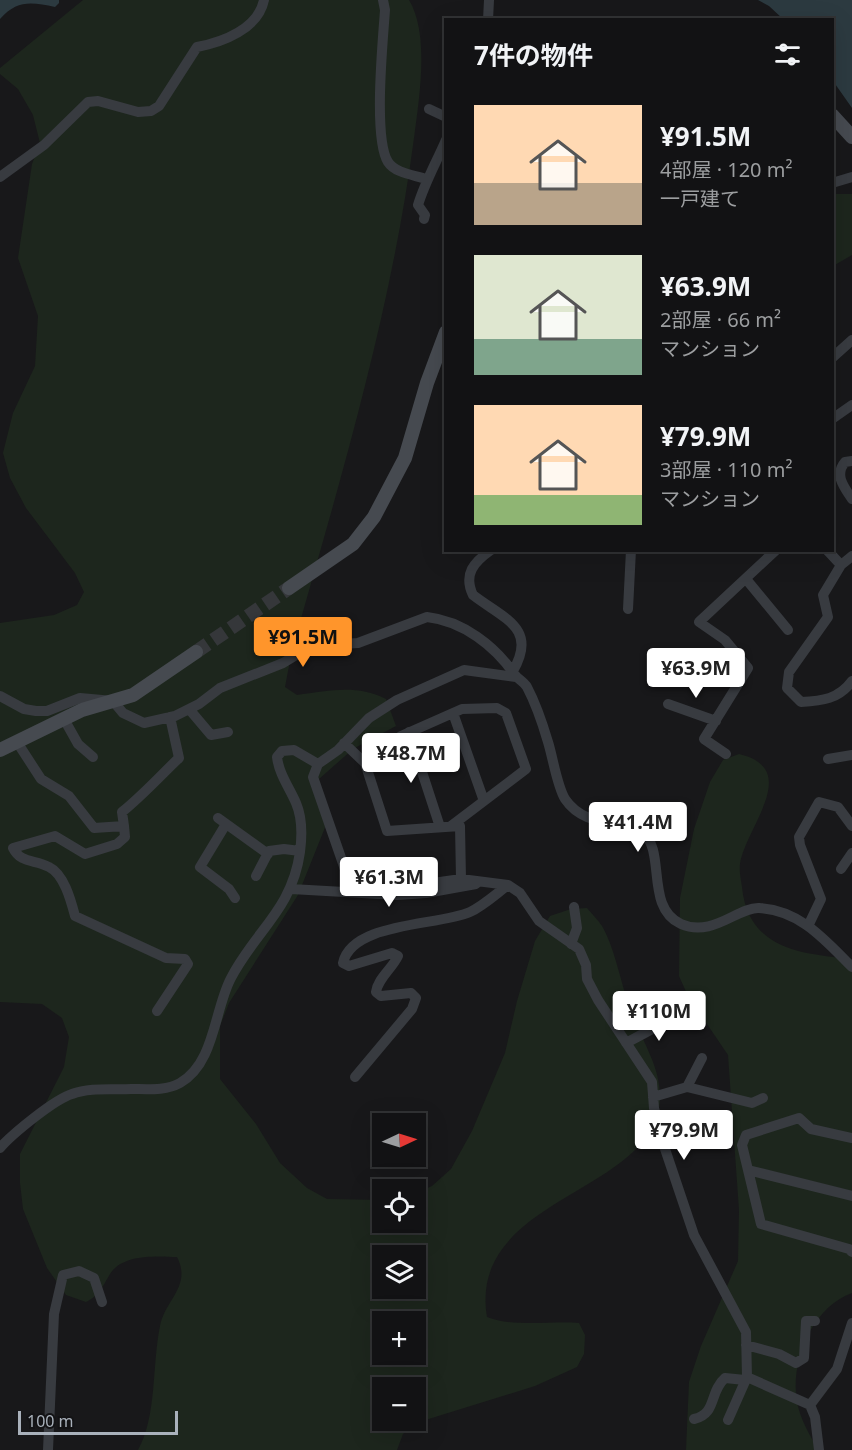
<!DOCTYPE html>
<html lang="ja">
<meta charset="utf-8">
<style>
:root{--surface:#121214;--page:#1f2022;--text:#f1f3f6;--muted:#9c9ea0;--line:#313234;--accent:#ff952b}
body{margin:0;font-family:"Noto Sans","Noto Sans JP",sans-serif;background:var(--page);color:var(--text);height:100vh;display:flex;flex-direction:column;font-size:22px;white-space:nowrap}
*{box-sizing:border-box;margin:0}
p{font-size:20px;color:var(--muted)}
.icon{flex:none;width:33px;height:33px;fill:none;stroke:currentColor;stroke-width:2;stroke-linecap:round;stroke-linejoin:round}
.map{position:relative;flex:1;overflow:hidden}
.panel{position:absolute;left:444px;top:18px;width:390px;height:534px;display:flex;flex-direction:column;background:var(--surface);border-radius:0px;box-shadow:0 6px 24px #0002,0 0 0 2px var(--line)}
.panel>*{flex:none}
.needle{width:39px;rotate:86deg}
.controls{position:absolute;left:372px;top:1113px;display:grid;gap:12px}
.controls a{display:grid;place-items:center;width:54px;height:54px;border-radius:0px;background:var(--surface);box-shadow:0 6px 24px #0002,0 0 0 2px var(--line);font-size:30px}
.scale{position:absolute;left:18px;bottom:15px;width:160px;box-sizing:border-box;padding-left:6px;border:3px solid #a9b1bb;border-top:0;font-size:16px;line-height:21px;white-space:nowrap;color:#a9b1bb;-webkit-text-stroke:4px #131315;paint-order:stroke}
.price{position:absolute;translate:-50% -51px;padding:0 14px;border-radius:6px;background:#fff;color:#222;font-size:20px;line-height:39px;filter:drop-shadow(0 2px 3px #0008)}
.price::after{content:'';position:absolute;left:50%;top:36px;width:18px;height:14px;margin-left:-9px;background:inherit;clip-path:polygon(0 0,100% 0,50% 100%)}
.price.active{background:var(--accent);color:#111}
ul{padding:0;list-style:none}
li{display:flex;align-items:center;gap:18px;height:150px;padding:0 30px}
li span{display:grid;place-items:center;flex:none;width:168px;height:120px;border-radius:0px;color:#555}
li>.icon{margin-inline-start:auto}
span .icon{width:72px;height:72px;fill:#fffc;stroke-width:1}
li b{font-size:26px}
h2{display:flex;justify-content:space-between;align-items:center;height:72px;padding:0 30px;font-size:26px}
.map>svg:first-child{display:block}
.green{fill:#1d261d;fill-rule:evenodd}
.water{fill:#2c3a40}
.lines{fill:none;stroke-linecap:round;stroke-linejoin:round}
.secondary-tunnel{stroke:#35373a;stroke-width:14;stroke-dasharray:14 7;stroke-linecap:butt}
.street{stroke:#383b40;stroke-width:10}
.secondary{stroke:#464a50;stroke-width:14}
</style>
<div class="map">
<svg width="852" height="1450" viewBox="0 0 852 1450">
<rect width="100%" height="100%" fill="#18181a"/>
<path class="green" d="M 83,0 L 409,0 C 430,35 419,99 414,138 C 391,313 340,481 292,650 L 285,687 L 297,695 C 329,691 356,684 386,699 L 396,726 L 353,749 L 319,779 L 326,825 L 298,895 L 229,1003 L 220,1026 L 220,1079 L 256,1124 L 280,1163 L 307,1188 L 327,1199 L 382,1200 L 382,1222 L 416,1222 L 416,1193 L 432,1186 L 451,1169 L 472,1131 L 505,1053 L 517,1001 L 535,941 L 550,916 L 571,909 L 587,908 C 592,914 598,920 602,926 C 616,950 622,990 633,1017 C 644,1044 661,1069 660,1099 C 656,1194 467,1196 487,1317 C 510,1327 552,1321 579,1323 L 585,1335 L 584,1354 L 577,1367 L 535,1386 L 419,1422 L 403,1434 L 397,1450 L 138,1450 C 157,1417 152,1364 160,1326 C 165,1300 192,1286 177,1257 C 156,1256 122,1254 110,1274 C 102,1287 100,1295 86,1302 L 66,1295 L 47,1268 L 23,1209 L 20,1183 L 20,1154 L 64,1067 L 69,1037 L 62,1018 L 42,1004 L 0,1002 L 0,623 L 54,615 L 77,605 L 84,592 L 75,573 L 26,508 L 10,478 L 3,453 L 13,413 L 35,366 L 38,316 L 18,258 L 32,164 L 40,143 L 33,115 L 18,89 L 0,74 L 0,68 ZM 382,1256 L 416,1256 L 416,1288 L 382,1288 ZM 382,1322 L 416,1322 L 416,1354 L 382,1354 ZM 382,1388 L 416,1388 L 416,1420 L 382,1420 Z
M 832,194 L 852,194 L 852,255 L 833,266 Z
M 739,754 C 803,769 745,828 740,864 C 739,871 741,880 742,887 C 748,949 801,954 852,959 L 852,1293 C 811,1308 790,1362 797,1402 C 800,1419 810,1435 818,1450 L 686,1450 L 689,1382 L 701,1346 L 738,1261 L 739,1210 L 728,1055 L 688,996 L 679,976 L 680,898 L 694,829 L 710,782 L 723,760 Z"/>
<path class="water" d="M 0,0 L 59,0 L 59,3 L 55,7 C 31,2 17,0 0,19 Z
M 758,0 L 852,0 L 852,108 L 833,81 L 832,20 L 783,19 L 769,6 Z"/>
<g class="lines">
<path class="secondary-tunnel" d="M 196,652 L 289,588"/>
<path class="street" d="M 383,0 L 385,10 C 383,40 373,138 388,162 C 395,173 414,175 426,179
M 488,20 L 489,0
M 429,109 L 446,117
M 0,177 L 44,145 L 88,102 L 98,101 L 138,112 L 151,111 L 159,106 L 197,47 C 223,42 258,29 264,0
M 832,183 L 852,177
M 424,219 L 425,215 L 418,205 C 425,182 436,163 446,140
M 832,358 L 852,340
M 832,419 L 852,405
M 852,461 L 845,462 C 834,475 844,487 852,499
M 491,550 C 474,562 463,574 473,595 C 504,619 538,628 513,671
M 827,550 L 841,565
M 852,556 L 841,565 L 823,595 L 828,617 L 789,672 L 787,688 L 801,702 C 822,701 839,699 852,681
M 746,579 L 788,630
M 628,609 L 631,550
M 516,677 L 464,670 L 397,700 L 369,718 L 338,750 L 318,764 L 313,777 L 348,878 L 433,883 L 461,879 L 508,885 L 520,893 L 539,921 L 579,949 L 586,965 L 587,979 L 598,1000 L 652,1082 L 654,1108 L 662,1140 L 694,1235 L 746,1332 L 747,1377 L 810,1405 L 815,1417 L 819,1450
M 0,696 L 24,709 L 36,711 L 47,711 L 80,698 L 113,701 L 123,713 L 144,723 L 175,716 L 199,704 L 220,688 L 283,663 L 311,646 L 358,643 L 427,617 C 463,621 495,646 515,675 C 518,679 524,682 527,687 C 536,704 543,725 548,742 C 553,758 557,786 565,799 C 586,830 622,817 642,832 C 667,850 644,907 681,924 C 712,938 738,907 759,908 C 800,910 825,940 852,967
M 668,704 L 716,721
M 189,709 L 211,735 L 228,732
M 453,713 L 484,801
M 64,719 L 78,744 L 93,757
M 409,732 L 440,827
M 17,742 L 41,779 L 69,796 L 94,828 L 124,826 L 125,837 L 117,844 L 85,854 L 55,836 L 13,848 C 21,864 35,859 49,867 C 64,874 71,901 75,916 L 166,958 L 185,959 L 188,964 L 157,1011
M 344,743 L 365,763 L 387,831 L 460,826 L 461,879
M 726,754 L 704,739 L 748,668 L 725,640 L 699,622 L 776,550
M 828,759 L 852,755
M 365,763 L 401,736 L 462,709 L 497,708 L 506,713 L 526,769 L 451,826
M 218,818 L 268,854
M 226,824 L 200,867 L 229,889 L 235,898
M 124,826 L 122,812 C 143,795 160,776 179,758 L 170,717
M 841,869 L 852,853
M 256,876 L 269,851 L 284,849 L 300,851
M 291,889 L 397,895 L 426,893 L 476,884
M 809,924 L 821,899 L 800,845 L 799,837 L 819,802 L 838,807 L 852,826
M 571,944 L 577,928 L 574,907
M 626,1043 L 654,1028 L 657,1016 L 673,1010
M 355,1077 L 412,1009 L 416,998 L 411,993 L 381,996 L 376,992 C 378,978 392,969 398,956 L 392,953 L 349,966 L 343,963 C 352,922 438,926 470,912 C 483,906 496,894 508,885
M 687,1087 L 752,1103 L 763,1098
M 653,1097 L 687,1087 L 702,1058
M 852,1138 L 811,1129 L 799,1118 L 746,1135 L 742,1145 L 761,1224 L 849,1249 L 852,1252
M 0,1148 C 12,1134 55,1099 72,1094 C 90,1087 112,1090 131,1089 C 147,1089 166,1091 180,1083 C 215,1063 214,1010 231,978 C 255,931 292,910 300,852 C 302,837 302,817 296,803 C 289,787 279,774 277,757 L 282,751 L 294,750 L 318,764
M 748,1170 L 852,1196
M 746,1345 L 779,1354 L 796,1363 L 804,1358 L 806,1321 L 815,1321
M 810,1405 L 837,1369 L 852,1323
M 694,1419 C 717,1414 709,1392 725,1378 L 745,1380
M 728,1420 L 747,1377
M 48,1450 L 54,1314 L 63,1275 L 79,1271 L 94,1278 L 102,1302"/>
<path class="secondary" d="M 832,115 L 852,137
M 289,588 L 353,544 L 374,517 L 405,458 L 427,383 L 446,332
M 0,750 L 82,710 L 133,695 L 196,652"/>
</g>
</svg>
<div class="controls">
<a><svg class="needle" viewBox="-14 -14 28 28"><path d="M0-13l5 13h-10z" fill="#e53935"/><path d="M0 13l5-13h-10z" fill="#9c9ea0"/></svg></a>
<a><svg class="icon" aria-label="locate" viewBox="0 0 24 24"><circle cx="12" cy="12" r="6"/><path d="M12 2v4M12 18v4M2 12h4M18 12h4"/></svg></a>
<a><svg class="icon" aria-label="layers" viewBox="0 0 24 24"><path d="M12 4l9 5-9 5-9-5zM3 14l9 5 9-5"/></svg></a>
<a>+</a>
<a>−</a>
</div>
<div class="scale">100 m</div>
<b class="price active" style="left:303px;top:668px">¥91.5M</b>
<b class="price" style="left:696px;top:699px">¥63.9M</b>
<b class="price" style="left:411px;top:784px">¥48.7M</b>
<b class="price" style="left:638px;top:853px">¥41.4M</b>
<b class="price" style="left:389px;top:908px">¥61.3M</b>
<b class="price" style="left:659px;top:1042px">¥110M</b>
<b class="price" style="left:684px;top:1161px">¥79.9M</b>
<section class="panel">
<h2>7件の物件<svg class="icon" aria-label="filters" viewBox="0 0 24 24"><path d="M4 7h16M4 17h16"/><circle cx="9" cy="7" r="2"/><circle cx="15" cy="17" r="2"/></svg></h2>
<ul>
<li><span style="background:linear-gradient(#ffd9b3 65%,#b9a48a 0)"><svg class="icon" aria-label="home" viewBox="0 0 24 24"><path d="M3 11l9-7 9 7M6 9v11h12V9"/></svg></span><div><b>¥91.5M</b><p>4部屋 · 120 m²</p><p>一戸建て</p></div></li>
<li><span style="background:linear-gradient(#dfe7d0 70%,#7fa58c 0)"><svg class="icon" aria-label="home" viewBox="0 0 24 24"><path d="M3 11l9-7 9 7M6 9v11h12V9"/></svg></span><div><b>¥63.9M</b><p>2部屋 · 66 m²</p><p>マンション</p></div></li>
<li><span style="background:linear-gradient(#ffd9b3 75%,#8fb573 0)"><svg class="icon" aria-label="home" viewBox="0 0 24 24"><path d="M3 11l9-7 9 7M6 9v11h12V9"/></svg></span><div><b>¥79.9M</b><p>3部屋 · 110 m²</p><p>マンション</p></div></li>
</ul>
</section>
</div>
